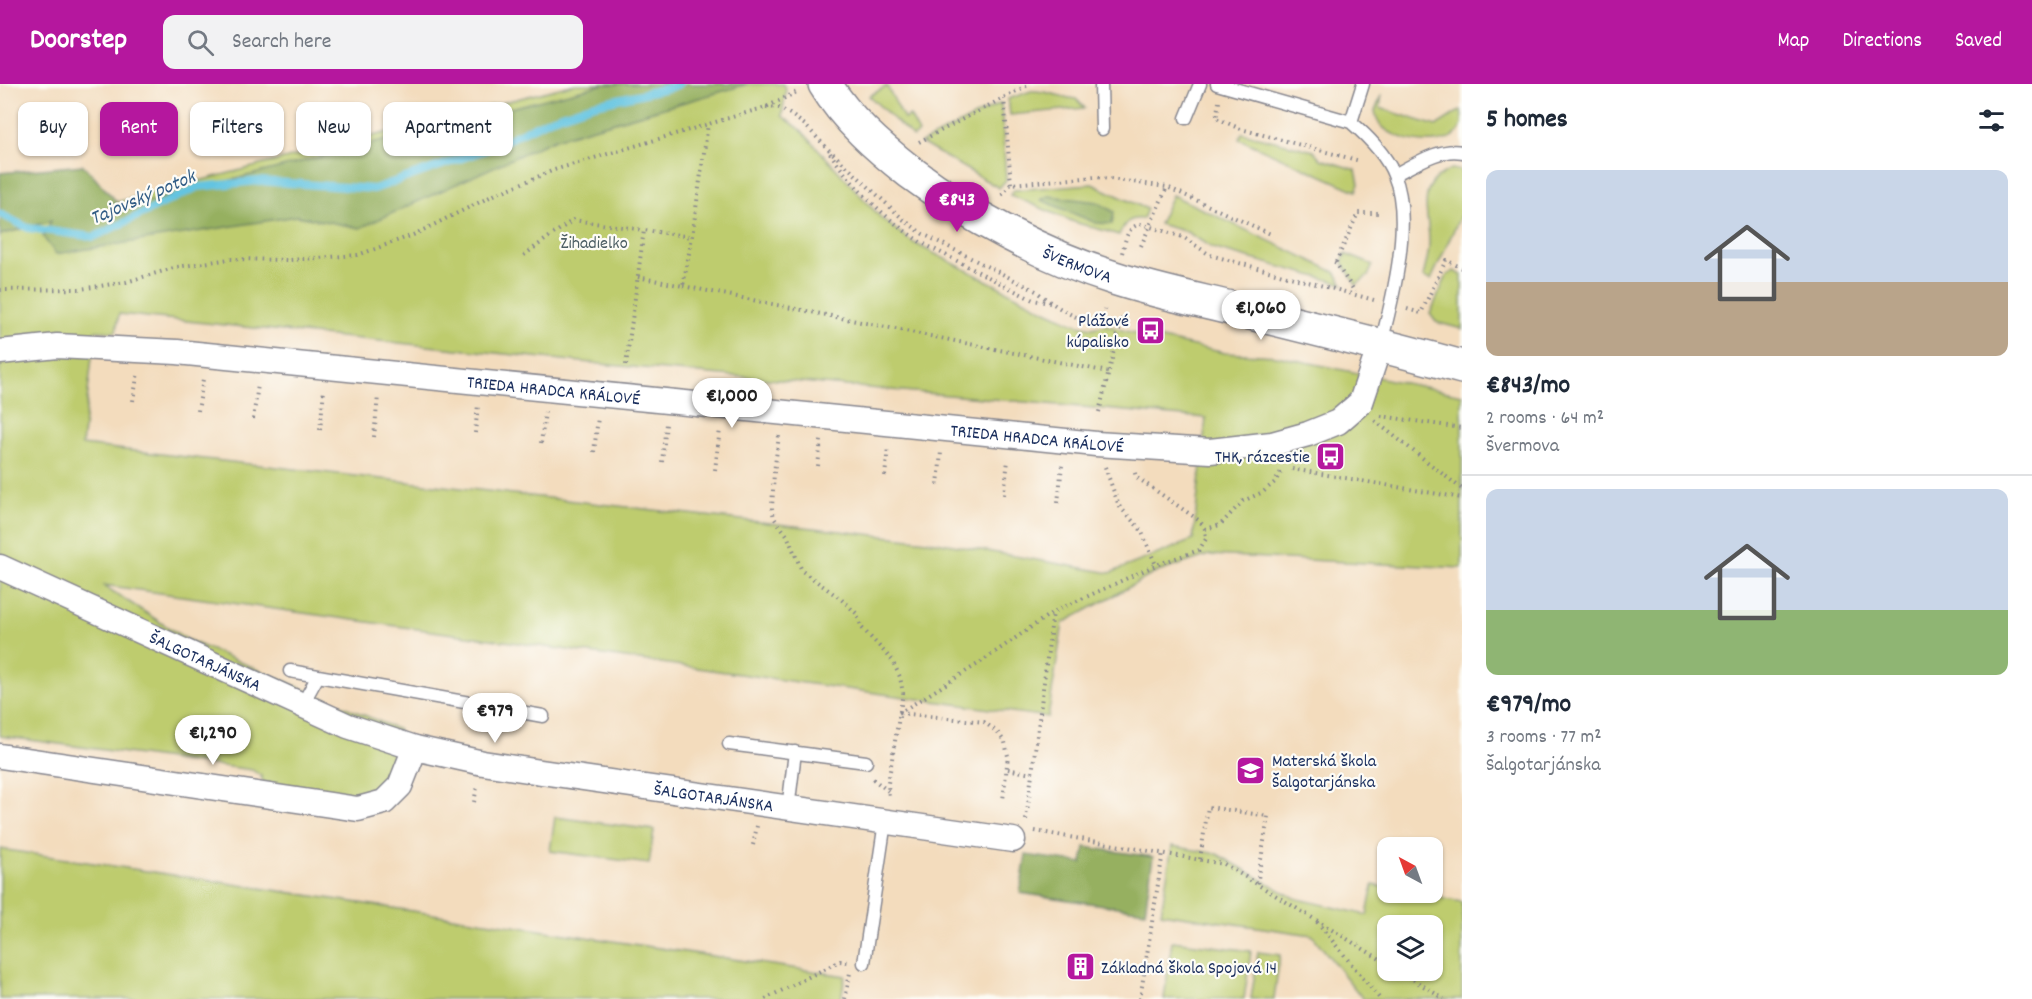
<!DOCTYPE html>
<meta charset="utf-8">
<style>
:root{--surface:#fff;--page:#f2f2f3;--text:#1f2937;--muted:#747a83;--line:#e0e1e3;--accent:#b5179e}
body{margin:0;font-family:Dekko,sans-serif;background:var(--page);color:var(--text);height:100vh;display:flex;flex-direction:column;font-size:22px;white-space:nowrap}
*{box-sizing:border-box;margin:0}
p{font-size:20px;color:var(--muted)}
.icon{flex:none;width:33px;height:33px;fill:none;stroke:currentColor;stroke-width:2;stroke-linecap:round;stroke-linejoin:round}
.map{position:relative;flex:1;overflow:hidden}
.side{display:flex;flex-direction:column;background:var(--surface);width:570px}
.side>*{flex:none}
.top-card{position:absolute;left:18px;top:18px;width:570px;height:54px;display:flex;gap:12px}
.needle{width:39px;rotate:319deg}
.tools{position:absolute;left:1377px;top:753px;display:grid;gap:12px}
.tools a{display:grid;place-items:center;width:66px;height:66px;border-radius:12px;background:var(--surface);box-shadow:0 2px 4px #0004;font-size:30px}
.price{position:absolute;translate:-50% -51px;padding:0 14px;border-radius:21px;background:#fff;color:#222;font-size:20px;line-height:39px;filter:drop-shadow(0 2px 3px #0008)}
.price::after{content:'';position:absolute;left:50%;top:36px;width:18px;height:14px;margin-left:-9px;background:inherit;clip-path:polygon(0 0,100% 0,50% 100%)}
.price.active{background:var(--accent);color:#fff}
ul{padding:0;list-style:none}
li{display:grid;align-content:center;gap:12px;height:318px;padding:0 24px}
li+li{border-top:2px solid var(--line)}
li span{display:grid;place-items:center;height:186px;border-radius:12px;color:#555}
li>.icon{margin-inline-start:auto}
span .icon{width:108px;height:108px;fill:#fffc;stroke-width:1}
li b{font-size:26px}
h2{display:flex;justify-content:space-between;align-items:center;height:72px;padding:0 24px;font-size:26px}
.chip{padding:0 21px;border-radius:12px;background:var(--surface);box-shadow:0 2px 4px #0004;font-size:21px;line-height:54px}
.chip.active{background:var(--accent);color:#fff}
header{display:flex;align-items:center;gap:36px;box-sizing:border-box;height:84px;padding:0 30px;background:var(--accent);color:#fff}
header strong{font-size:28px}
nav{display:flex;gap:33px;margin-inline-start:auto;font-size:21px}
.search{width:420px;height:54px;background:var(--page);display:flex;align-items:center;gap:15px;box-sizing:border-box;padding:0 21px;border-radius:12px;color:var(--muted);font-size:22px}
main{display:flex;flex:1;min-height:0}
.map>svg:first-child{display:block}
.green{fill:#becc6e;stroke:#6c7e66;stroke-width:1.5;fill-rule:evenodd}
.forest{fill:#96b061;stroke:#587060;stroke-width:1.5}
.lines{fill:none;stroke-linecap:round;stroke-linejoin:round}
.stream{stroke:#63c4e1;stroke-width:8}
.lane-casing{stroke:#87868e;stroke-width:15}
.street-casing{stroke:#87868e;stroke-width:27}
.secondary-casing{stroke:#87868e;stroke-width:36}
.path{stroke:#87868e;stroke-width:4;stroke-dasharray:1.5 4.5;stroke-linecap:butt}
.lane{stroke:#fff;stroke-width:12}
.street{stroke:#fff;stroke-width:24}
.secondary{stroke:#fff;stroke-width:33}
.labels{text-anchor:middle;stroke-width:4.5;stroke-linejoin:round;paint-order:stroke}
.park-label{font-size:18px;fill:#4c5e63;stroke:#fdfcf7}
.street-label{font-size:18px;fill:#1b2f5e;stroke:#fdfcf7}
.poi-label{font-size:18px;fill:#1b2f5e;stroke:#fdfcf7;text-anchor:end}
.water-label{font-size:20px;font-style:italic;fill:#315c85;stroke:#fdfcf7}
</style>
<header>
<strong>Doorstep</strong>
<div class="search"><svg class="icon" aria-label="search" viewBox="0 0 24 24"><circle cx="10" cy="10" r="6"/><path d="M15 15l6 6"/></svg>Search here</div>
<nav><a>Map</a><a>Directions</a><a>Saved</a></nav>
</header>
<main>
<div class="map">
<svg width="1462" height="915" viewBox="0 0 1462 915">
<rect width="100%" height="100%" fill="#fdfcf7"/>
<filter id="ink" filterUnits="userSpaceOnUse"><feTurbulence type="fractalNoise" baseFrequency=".0167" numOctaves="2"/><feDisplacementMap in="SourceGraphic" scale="12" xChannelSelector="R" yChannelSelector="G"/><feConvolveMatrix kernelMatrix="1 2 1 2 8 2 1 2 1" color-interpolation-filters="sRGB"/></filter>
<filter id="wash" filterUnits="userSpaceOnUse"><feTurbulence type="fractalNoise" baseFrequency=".008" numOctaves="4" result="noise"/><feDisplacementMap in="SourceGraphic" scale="24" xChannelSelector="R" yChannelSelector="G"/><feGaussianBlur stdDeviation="1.35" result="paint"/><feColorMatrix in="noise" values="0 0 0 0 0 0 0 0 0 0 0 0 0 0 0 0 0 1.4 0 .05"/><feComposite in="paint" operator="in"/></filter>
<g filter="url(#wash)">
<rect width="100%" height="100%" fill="#f3dcbd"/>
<path class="green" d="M 575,0 L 783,0 L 786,5 L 782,32 L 801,46 L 882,135 L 912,158 L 1046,227 L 1075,240 L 1092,244 L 1106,241 L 1126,247 L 1225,269 L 1277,272 L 1462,311 L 1462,484 L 1209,471 L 1155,489 L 1063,539 L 1048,633 L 103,501 L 186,555 L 399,646 L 386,698 L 357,711 L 263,698 L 261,692 L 252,686 L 0,652 L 0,151 L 117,118 ZM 119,230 L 620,282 L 1206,334 L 1193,456 L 1110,489 L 936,458 L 82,361 L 95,247 L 116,248 Z
M 887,2 L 904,35 L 910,32 L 919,49 L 913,53 L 869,12 Z
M 1031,7 C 1047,6 1061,14 1076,15 L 1085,24 L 1010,31 L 1008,15 Z
M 1382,10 L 1380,24 L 1436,42 L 1461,26 C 1462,30 1462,36 1462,40 C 1455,69 1394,59 1380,40 C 1377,37 1376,31 1375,27 Z
M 1001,19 L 1006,96 L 999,104 L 921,59 Z
M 1242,49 L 1314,67 L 1321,75 L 1356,86 L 1359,100 L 1356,107 L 1239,55 Z
M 1452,85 L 1462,87 L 1462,128 L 1431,196 L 1423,193 C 1425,183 1429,171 1429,161 C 1430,129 1413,101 1452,85 Z
M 1092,100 L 1147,125 L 1143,135 C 1130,133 1124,139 1119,151 L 1074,138 L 1010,111 L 1014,106 Z
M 1172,111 L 1335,188 L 1343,200 L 1212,164 L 1187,148 L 1159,140 Z
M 1345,170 L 1373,181 L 1368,192 L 1356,201 L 1342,178 Z
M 1454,187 L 1462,191 L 1462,245 L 1436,238 L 1430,230 L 1447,191 Z
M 555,733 L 654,746 L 649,780 L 550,767 Z
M 1172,762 L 1217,770 L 1294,814 L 1367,831 L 1373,801 L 1387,804 L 1388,808 L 1413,809 L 1462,818 L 1462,915 L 1363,915 L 1312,851 L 1161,829 ZM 1388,842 L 1432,842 L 1432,886 L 1388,886 Z
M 0,765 L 845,892 L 841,915 L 0,915 Z
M 1172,857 L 1251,867 L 1244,915 L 1164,915 Z
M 1258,868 L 1280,871 L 1274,915 L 1251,915 Z"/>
<path class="forest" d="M 604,0 L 748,0 L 555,55 L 360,144 L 297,132 L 56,170 L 43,153 L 51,137 L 0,151 L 0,89 L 83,81 L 117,118 L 110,121 L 134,121 Z
M 1048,112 L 1097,118 L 1114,128 L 1112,140 L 1096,139 L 1041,116 Z
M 1085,763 L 1153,773 L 1145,827 L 1020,809 L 1026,771 L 1082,779 Z"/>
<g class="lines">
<path class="stream" d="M 0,130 L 28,144 L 94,153 L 198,103 L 259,97 L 374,105 L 488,65 L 550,35 L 591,21 L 672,3 L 679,0"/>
</g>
</g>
<g filter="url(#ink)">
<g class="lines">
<defs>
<path id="lane" d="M 1101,0 L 1102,45
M 1217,0 L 1351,38 C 1367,52 1386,70 1394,91 C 1413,135 1393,214 1381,259
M 1186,34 L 1200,0
M 1351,38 L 1363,0
M 1394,91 C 1414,81 1440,63 1462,68
M 290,587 L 543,632
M 302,621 L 318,592
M 729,660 L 866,678
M 788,725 L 795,668
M 864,879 L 885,738"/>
<g id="street">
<path id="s1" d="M 0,268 L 57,262 L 177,268 L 1096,360 L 1210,367 L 1272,360 L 1308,350 L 1338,338 L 1361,318 L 1380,261"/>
<path id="s2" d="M 0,483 L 348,642 L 415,664 L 483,679 L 541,688 L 1013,756"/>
<path d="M 0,672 L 358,725 L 384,718 L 400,702 L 415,664"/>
</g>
<g id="secondary">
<path id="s3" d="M 825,0 C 846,35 878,63 910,88 C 969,132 1044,172 1114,194 C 1160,209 1208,218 1255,230 C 1324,247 1393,264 1462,283"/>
</g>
</defs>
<use href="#lane" class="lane-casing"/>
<use href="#street" class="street-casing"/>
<use href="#secondary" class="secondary-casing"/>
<path class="path" d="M 1004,14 L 1011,100
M 1219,18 L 1216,34 L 1241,45 L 1360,77
M 766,23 L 779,24 L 790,30 L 805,41 L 827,64 L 904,136 L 923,150 L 1036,207 C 1046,216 1088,246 1100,235 C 1103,232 1104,226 1105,222
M 919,58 L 1030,0
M 830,69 C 854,105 886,135 922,159 L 1033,216 L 1050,219
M 1002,111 L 1011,100 L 1096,93 L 1167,103 L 1273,151
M 1141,162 L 1167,103
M 1122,169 C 1126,156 1126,143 1141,140 L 1183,153 L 1210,171 L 1374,216
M 524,171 L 573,136 L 644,146
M 1335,178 L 1355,208
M 1336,178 L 1358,129 L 1381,129
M 638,193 L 683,202 L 692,153 L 708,40
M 683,202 L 1108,288
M 0,206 L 80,205 L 126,198 L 177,183 L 230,175 L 290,176 L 358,171 L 413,151 L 496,110 L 554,86 L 766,23 L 799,7
M 1407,225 L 1421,229 L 1446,176 L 1462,184
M 626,281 L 644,146 L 692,153
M 133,317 L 138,288
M 198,327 L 203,295
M 1099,328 L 1122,234
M 1381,332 L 1462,344
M 253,335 L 258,301
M 1375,337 L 1462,405
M 320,346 L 324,306
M 475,349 L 478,321
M 779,352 L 774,388 L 772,424 L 774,434 L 787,451 L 802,487 L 841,515 L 856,529 L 862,544 L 892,576 L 900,593 L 903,609 L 888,699 L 889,715
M 374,353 L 378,312
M 541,359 L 545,328
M 594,368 L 598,333
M 662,378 L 666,340
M 818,382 L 821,356
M 1105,383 L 1119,422 L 1141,446 L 1156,481
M 1292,385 L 1462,414
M 715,386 L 720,345
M 885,392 L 888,363
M 938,401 L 941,368
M 1004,411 L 1008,376
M 1058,419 L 1062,381
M 1205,445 L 1220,441 L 1243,417 L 1263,408 L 1275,398 L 1282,386
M 899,629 L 978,580 L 1053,528 L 1156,481 L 1199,466 L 1206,455 L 1205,445 L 1200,437 L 1136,393 L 1134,386
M 900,629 L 984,638 L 997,648 L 1005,658 L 1008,672 L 1003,716
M 1008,685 L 1031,690
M 873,695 L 888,707
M 474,718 L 477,703
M 1026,736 L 1053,528
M 1035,747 L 1224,780 L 1388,880
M 753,761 L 757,742
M 1200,775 L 1208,723 L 1268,732 L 1257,801
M 1317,838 L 1380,915
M 1398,886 L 1444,915
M 765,915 L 840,877 L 848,878
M 845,915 L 850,889
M 1140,915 L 1163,768"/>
<use href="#lane" class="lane"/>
<use href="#street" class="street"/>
<use href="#secondary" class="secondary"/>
</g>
</g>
<defs>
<symbol id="bus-square" viewBox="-11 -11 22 22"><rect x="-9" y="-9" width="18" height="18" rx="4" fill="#b5179e" stroke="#fdfcf7"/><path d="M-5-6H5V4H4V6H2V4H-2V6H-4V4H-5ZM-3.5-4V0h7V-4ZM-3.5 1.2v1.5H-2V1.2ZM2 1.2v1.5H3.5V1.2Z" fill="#fff"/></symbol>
<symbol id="school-square" viewBox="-11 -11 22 22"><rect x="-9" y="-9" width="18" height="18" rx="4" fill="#b5179e" stroke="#fdfcf7"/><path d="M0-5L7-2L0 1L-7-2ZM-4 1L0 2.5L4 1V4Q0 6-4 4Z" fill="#fff"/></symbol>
<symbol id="building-square" viewBox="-11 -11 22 22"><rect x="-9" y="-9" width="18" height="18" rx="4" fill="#b5179e" stroke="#fdfcf7"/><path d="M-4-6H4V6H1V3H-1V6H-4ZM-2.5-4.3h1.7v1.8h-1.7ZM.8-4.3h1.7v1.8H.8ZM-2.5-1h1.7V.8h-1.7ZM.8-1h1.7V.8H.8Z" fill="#fff"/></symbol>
</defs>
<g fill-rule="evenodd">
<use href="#bus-square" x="1134" y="230" width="33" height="33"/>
<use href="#bus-square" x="1314" y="356" width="33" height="33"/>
<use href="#school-square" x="1234" y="670" width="33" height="33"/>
<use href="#building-square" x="1064" y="866" width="33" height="33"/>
</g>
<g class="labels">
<g class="park-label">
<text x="594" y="164">Žihadielko</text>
</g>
<g class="street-label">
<text dy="6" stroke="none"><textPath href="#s3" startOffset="315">ŠVERMOVA</textPath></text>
<text dy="6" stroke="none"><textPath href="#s1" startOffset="556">TRIEDA HRADCA KRÁLOVÉ</textPath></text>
<text dy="6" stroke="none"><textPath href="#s1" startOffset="1042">TRIEDA HRADCA KRÁLOVÉ</textPath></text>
<text dy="6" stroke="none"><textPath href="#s2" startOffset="226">ŠALGOTARJÁNSKA</textPath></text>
<text dy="6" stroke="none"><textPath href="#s2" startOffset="756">ŠALGOTARJÁNSKA</textPath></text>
</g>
<g class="poi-label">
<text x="1129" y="242">Plážové<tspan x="1129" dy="21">kúpalisko</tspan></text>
<text x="1310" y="378">THK, rázcestie</text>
<text x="1272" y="682" text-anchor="start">Materská škola<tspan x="1272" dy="21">Šalgotarjánska</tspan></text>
<text x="1101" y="889" text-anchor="start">Základná škola Spojová 14</text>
</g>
<g class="water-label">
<text transform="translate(142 112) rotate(-23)" y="7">Tajovský potok</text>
</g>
</g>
</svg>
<div class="tools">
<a><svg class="needle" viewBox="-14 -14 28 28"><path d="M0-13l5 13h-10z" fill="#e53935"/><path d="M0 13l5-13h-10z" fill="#747a83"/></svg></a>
<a><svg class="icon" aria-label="layers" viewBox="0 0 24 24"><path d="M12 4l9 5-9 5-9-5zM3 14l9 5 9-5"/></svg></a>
</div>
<b class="price active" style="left:957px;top:149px">€843</b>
<b class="price" style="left:1261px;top:257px">€1,060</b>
<b class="price" style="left:732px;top:345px">€1,000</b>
<b class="price" style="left:495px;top:660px">€979</b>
<b class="price" style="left:213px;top:682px">€1,290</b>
<div class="top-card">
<a class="chip">Buy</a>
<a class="chip active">Rent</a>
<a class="chip">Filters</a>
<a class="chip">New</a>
<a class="chip">Apartment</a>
</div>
</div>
<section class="side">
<h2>5 homes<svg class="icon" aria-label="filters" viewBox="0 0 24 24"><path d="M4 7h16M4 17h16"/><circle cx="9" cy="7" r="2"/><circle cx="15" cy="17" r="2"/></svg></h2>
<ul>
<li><span style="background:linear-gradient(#c9d6e8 60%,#b9a48a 0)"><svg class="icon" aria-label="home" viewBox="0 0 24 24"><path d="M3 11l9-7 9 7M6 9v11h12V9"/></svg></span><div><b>€843/mo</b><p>2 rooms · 64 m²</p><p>Švermova</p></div></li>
<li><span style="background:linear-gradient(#c9d6e8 65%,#8fb573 0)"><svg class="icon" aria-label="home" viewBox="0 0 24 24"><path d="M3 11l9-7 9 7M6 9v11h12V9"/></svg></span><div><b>€979/mo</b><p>3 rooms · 77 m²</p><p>Šalgotarjánska</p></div></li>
</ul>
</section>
</main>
